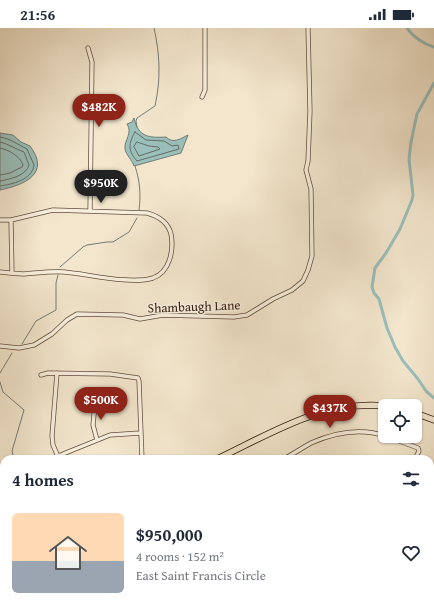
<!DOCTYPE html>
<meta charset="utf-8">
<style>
:root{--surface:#fff;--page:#f6f6f7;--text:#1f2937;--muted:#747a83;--accent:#8f2418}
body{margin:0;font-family:"Gentium Book Plus",serif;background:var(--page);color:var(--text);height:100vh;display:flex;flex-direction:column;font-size:15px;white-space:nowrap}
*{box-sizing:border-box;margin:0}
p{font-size:13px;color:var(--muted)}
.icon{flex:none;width:22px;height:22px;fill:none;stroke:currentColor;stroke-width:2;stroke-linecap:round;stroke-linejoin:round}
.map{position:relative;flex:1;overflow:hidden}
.panel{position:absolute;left:0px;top:427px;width:434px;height:156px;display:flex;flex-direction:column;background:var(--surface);border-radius:12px 12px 0 0;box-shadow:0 1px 3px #0004}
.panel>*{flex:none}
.fabs{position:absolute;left:378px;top:371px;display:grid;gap:8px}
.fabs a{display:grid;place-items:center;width:44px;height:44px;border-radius:6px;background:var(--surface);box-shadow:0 1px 3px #0004;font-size:20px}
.price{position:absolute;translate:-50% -34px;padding:0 9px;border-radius:14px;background:var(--accent);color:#fff;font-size:13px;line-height:26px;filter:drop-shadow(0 1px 2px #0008)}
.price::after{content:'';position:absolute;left:50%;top:24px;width:12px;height:9px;margin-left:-6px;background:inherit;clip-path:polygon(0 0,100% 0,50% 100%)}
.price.selected{background:#222;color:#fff}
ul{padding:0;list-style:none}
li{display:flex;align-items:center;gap:12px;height:100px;padding:0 12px}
li span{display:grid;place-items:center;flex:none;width:112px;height:80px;border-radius:6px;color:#555}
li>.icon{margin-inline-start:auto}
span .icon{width:48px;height:48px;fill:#fffc;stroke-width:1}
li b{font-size:17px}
h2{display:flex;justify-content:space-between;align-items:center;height:48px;padding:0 12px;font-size:17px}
.status{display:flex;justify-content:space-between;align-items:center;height:28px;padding:0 20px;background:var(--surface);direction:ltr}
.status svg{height:11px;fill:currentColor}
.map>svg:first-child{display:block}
.water{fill:#9bbfbb;stroke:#717d76}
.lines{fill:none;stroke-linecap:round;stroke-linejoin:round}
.shore{stroke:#666d65;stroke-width:1}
.stream{stroke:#717d76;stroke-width:1}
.canal{stroke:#9bbfbb;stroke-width:3}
.street-casing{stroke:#624e3e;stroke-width:5}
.primary-casing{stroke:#321b0f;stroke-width:7}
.street{stroke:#f7efde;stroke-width:3.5}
.primary{stroke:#f3e6cd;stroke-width:5.5}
.labels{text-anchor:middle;stroke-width:3;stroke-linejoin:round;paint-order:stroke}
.street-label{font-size:13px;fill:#321b0f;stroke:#f7efde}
</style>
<div class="status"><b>21:56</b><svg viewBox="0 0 49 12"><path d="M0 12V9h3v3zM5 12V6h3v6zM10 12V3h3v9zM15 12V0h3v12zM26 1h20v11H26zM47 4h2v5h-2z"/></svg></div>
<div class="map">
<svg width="434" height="583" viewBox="0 0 434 583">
<rect width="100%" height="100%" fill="#f3e6cd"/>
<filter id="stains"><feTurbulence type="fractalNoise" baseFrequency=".005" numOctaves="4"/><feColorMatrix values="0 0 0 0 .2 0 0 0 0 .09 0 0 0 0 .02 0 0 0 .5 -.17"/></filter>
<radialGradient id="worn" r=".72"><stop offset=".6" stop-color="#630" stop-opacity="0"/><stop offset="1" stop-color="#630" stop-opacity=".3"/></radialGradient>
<path class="water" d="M 134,90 C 138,109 149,110 166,109 C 173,116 180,111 188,107 L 181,125 L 134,138 C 132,132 126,127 125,121 C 124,112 133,105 127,96 L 132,94 Z
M 0,105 L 13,107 L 21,114 L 30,118 C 51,146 24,157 0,162 Z"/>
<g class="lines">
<path class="shore" d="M 135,104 L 146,112 L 164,113 L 172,118 L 178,117 L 179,121 L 137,133 C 128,123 128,116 135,104 Z
M 0,109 C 11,111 17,116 27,121 L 34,137 C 32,152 13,156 0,158
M 0,114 C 9,116 15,121 24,124 L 29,137 C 26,148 10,151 0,153
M 137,114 L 149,118 L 158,119 L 160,121 L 139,128 L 134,119 Z
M 0,120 C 9,122 20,128 23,137 L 22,139 L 10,145 L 0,147"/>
<path class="stream" d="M 137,99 L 136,93 L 137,90 L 155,78 C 161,51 160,26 154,0
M 135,138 C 140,153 141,167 139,182
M 60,239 L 83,219 L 87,217 L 107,214 L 113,214 L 129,204 L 137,190
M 22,316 L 36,293 L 56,282 L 56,255 L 58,247
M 0,345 L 12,325
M 0,354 L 3,364 L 24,382 L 12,423 L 14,431
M 0,467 L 4,466
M 0,491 L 0,493
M 0,534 L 1,533 L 1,514"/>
<path class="canal" d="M 407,0 C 413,9 424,16 434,19
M 434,55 L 417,86 L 411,114 L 409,131 L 413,167 L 412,172 L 400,201 L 386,225 L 375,240 L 372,259 L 374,265 L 379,271 L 387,300 L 395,319 L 403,333 L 418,351 L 426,363 L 434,370"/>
<defs>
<path id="street" d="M 88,20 L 92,34 L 90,183
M 202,69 L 205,62 L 205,0
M 0,192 L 11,192 L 53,182 L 147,185 C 158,188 168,194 171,206 C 174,222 170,244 153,250 C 131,257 88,246 64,244 C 51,243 38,245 24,246 C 16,246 8,245 0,244
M 11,192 L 12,245
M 0,318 L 19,320 L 34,317 L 52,306 L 67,292 L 77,286 L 123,287 L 140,291 L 163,287 L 234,289 L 247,287 L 273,271 L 292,262 L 303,253 L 308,242 L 312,228 L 311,161 L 306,142 L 308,133 L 310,83 L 308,0
M 57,345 L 52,408 L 53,417 L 59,431
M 41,347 L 48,345 L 110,346 L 138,350 L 139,353 L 142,431
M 95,376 L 93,397 L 97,412
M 386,408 L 418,420 L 419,423 L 415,431
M 58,428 L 110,407 L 140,405
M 284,431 C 293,426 302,420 311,415 C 334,405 361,400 385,408
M 430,505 L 434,503
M 0,568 L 4,568
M 93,579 L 96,579
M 119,583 L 119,579
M 192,583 L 192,579
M 230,583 L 230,579"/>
<path id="primary" d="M 415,385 L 434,392
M 217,431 C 272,405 322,372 385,378
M 0,504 L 4,503"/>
</defs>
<use href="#street" class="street-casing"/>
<use href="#primary" class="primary-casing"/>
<use href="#street" class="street"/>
<use href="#primary" class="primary"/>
</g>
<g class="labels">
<g class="street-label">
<text transform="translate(194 278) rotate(-2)" y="5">Shambaugh Lane</text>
</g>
</g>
<rect width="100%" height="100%" filter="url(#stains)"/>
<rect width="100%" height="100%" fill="url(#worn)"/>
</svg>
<div class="fabs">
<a><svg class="icon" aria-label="locate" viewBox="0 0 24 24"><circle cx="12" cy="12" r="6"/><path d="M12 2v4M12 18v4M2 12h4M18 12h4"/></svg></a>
</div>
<b class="price" style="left:99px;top:100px">$482K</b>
<b class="price selected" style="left:101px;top:176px">$950K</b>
<b class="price" style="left:101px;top:393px">$500K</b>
<b class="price" style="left:330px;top:401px">$437K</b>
<section class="panel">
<h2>4 homes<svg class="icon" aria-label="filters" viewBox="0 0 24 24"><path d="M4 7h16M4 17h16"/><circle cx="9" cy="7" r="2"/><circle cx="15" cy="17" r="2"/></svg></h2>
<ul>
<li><span style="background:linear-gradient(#ffd9b3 60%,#9aa5b1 0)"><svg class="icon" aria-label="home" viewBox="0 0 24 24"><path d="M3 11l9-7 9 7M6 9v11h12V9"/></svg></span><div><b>$950,000</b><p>4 rooms · 152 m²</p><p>East Saint Francis Circle</p></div><svg class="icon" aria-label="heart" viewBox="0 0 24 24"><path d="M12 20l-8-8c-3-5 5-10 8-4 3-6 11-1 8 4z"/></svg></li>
</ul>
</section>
</div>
